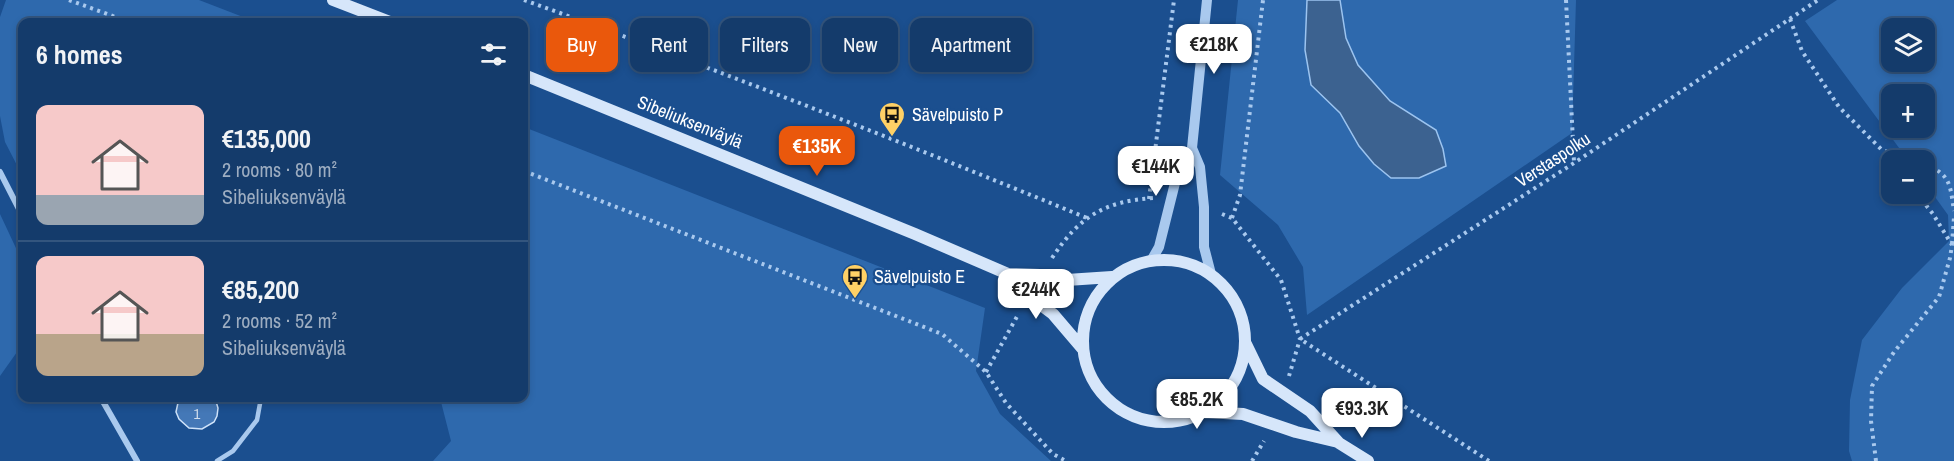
<!DOCTYPE html>
<meta charset="utf-8">
<style>
:root{--surface:#143b6b;--page:#1d4271;--text:#f1f3f6;--muted:#9dadc1;--line:#33557e;--accent:#ea580c}
body{margin:0;font-family:"Archivo Narrow",sans-serif;background:var(--page);color:var(--text);height:100vh;display:flex;flex-direction:column;font-size:22px;white-space:nowrap}
*{box-sizing:border-box;margin:0}
p{font-size:20px;color:var(--muted)}
.icon{flex:none;width:33px;height:33px;fill:none;stroke:currentColor;stroke-width:2;stroke-linecap:round;stroke-linejoin:round}
.map{position:relative;flex:1;overflow:hidden}
.sheet{position:absolute;left:18px;top:18px;width:510px;height:384px;display:flex;flex-direction:column;background:var(--surface);border-radius:12px;box-shadow:0 3px 9px #0003,0 0 0 2px var(--line)}
.sheet>*{flex:none}
.banner{position:absolute;left:546px;top:18px;width:570px;height:54px;display:flex;gap:12px}
.tools{position:absolute;left:1881px;top:18px;display:grid;gap:12px}
.tools a{display:grid;place-items:center;width:54px;height:54px;border-radius:12px;background:var(--surface);box-shadow:0 3px 9px #0003,0 0 0 2px var(--line);font-size:30px}
.price{position:absolute;translate:-50% -51px;padding:0 14px;border-radius:12px;background:#fff;color:#222;font-size:20px;line-height:39px;filter:drop-shadow(0 2px 3px #0008)}
.price::after{content:'';position:absolute;left:50%;top:36px;width:18px;height:14px;margin-left:-9px;background:inherit;clip-path:polygon(0 0,100% 0,50% 100%)}
.price.selected{background:var(--accent);color:#fff}
ul{padding:0;list-style:none}
li{display:flex;align-items:center;gap:18px;height:150px;padding:0 18px}
li+li{border-top:2px solid var(--line)}
li span{display:grid;place-items:center;flex:none;width:168px;height:120px;border-radius:12px;color:#555}
li>.icon{margin-inline-start:auto}
span .icon{width:72px;height:72px;fill:#fffc;stroke-width:1}
li b{font-size:26px}
h2{display:flex;justify-content:space-between;align-items:center;height:72px;padding:0 18px;font-size:26px}
.tag{padding:0 21px;border-radius:12px;background:var(--surface);box-shadow:0 3px 9px #0003,0 0 0 2px var(--line);font-size:21px;line-height:54px}
.tag.selected{background:var(--accent);color:#fff}
.map>svg:first-child{display:block}
.green{fill:#2e69ad;fill-rule:evenodd}
.water{fill:#3c6290;stroke:#9cc4f0;stroke-width:1.5}
.building{fill:#4478b7;stroke:#cfe3fa;stroke-width:1.5}
.lines{fill:none;stroke-linecap:round;stroke-linejoin:round}
.path{stroke:#a9c9ee;stroke-width:4;stroke-dasharray:3 4.5;stroke-linecap:butt}
.service{stroke:#a9c9ee;stroke-width:4.5}
.minor{stroke:#a9c9ee;stroke-width:6}
.tertiary{stroke:#a9c9ee;stroke-width:10}
.secondary{stroke:#d6e6fa;stroke-width:12}
.labels{text-anchor:middle;stroke-width:4.5;stroke-linejoin:round;paint-order:stroke}
.number-label{font-size:15px;fill:#d0dded}
.poi-label{font-size:18px;fill:#fff;stroke:#1b4f8f;text-anchor:start}
.street-label{font-size:18px;fill:#fff;stroke:#1b4f8f}
</style>
<div class="map">
<svg width="1954" height="461" viewBox="0 0 1954 461">
<rect width="100%" height="100%" fill="#1b4f8f"/>
<path class="green" d="M 6,0 L 199,0 L 256,22 L 22,22 L 22,175 L 5,142 L 0,116 L 0,17 Z
M 1238,0 L 1576,0 L 1572,133 L 1307,315 L 1303,267 L 1278,225 L 1220,175 Z
M 1837,0 L 1954,0 L 1954,461 L 1852,461 L 1849,451 L 1850,400 L 1862,340 L 1902,288 L 1949,241 L 1948,215 L 1925,183 L 1924,160 L 1908,160 L 1805,21 ZM 1892,28 L 1924,28 L 1924,62 L 1892,62 ZM 1892,94 L 1924,94 L 1924,128 L 1892,128 Z
M 524,127 L 985,308 L 976,371 L 1000,414 L 1051,461 L 433,461 L 451,441 L 440,398 L 524,398 Z
M 0,214 L 22,261 L 22,345 L 0,376 Z"/>
<path class="water" d="M 1307,0 L 1340,0 L 1346,38 L 1358,65 L 1390,101 L 1436,130 L 1443,149 L 1446,166 L 1419,178 L 1391,178 L 1374,164 L 1359,146 L 1340,113 L 1311,85 L 1305,50 Z"/>
<path class="building" d="M 179,398 L 215,398 L 218,408 L 217,416 L 214,422 L 202,429 L 189,428 L 179,419 L 176,412 Z"/>
<g class="lines">
<path class="path" d="M 69,0 L 129,22
M 524,0 C 713,68 900,141 1087,218
M 1566,0 L 1574,162
M 1790,19 L 1802,51 L 1839,107 L 1892,160
M 1885,151 L 1915,160
M 1924,164 C 1951,174 1950,185 1954,211
M 524,171 L 942,334 L 986,372 L 1006,403 L 1053,454 L 1066,461
M 1149,199 L 1174,0
M 1222,214 L 1232,218 L 1281,280 L 1300,339 L 1289,376
M 1232,218 L 1240,195 L 1263,0
M 1952,244 L 1954,217
M 1052,258 C 1079,217 1104,201 1154,198
M 986,372 L 1019,313
M 1252,461 L 1264,441
M 1489,461 L 1300,339 L 1574,163 L 1818,0
M 1876,461 L 1871,421 L 1872,386 L 1894,352 L 1939,297 L 1950,258 L 1952,245 L 1933,214 L 1917,194"/>
<path class="service" d="M 217,461 L 233,451 L 257,420 L 261,398"/>
<path class="minor" d="M 0,172 L 22,215
M 101,398 L 137,461"/>
<path class="tertiary" d="M 1192,148 L 1200,167 L 1204,207 L 1204,247 L 1211,274
M 1151,261 L 1159,247 L 1176,179 L 1192,148 L 1207,0"/>
<path class="secondary" d="M 333,0 L 390,22
M 524,75 L 915,234 L 1008,274 L 1029,296 L 1053,314 L 1082,348
M1083 341a81 81 0 1 1 162 0a81 81 0 1 1-162 0Z
M 1008,274 L 1040,275 L 1067,280 L 1112,277
M 1246,344 L 1263,379 L 1310,411 L 1339,443 L 1368,461
M 1204,412 L 1243,414 L 1296,432 L 1338,442"/>
</g>
<defs>
<symbol id="bus-pin" viewBox="-11 -11 22 30"><path d="M0 17L-7.5 6A9.5 9.5 0 1 1 7.5 6Z" fill="#ffd166" stroke="#1b4f8f"/><path d="M-5-6H5V4H4V6H2V4H-2V6H-4V4H-5ZM-3.5-4V0h7V-4ZM-3.5 1.2v1.5H-2V1.2ZM2 1.2v1.5H3.5V1.2Z" fill="#111"/></symbol>
</defs>
<g fill-rule="evenodd">
<use href="#bus-pin" x="877" y="100" width="30" height="40"/>
<use href="#bus-pin" x="840" y="262" width="30" height="40"/>
</g>
<g class="labels">
<g class="number-label">
<text x="197" y="419">1</text>
</g>
<g class="poi-label">
<text x="912" y="121">Sävelpuisto P</text>
<text x="874" y="283">Sävelpuisto E</text>
</g>
<g class="street-label">
<text transform="translate(690 122) rotate(22)" y="6">Sibeliuksenväylä</text>
<text transform="translate(1553 160) rotate(-33)" y="6">Verstaspolku</text>
</g>
</g>
</svg>
<div class="tools">
<a><svg class="icon" aria-label="layers" viewBox="0 0 24 24"><path d="M12 4l9 5-9 5-9-5zM3 14l9 5 9-5"/></svg></a>
<a>+</a>
<a>−</a>
</div>
<b class="price" style="left:1214px;top:75px">€218K</b>
<b class="price selected" style="left:817px;top:177px">€135K</b>
<b class="price" style="left:1156px;top:197px">€144K</b>
<b class="price" style="left:1036px;top:320px">€244K</b>
<b class="price" style="left:1197px;top:430px">€85.2K</b>
<b class="price" style="left:1362px;top:439px">€93.3K</b>
<div class="banner">
<a class="tag selected">Buy</a>
<a class="tag">Rent</a>
<a class="tag">Filters</a>
<a class="tag">New</a>
<a class="tag">Apartment</a>
</div>
<section class="sheet">
<h2>6 homes<svg class="icon" aria-label="filters" viewBox="0 0 24 24"><path d="M4 7h16M4 17h16"/><circle cx="9" cy="7" r="2"/><circle cx="15" cy="17" r="2"/></svg></h2>
<ul>
<li><span style="background:linear-gradient(#f6c9c9 75%,#9aa5b1 0)"><svg class="icon" aria-label="home" viewBox="0 0 24 24"><path d="M3 11l9-7 9 7M6 9v11h12V9"/></svg></span><div><b>€135,000</b><p>2 rooms · 80 m²</p><p>Sibeliuksenväylä</p></div></li>
<li><span style="background:linear-gradient(#f6c9c9 65%,#b9a48a 0)"><svg class="icon" aria-label="home" viewBox="0 0 24 24"><path d="M3 11l9-7 9 7M6 9v11h12V9"/></svg></span><div><b>€85,200</b><p>2 rooms · 52 m²</p><p>Sibeliuksenväylä</p></div></li>
</ul>
</section>
</div>
